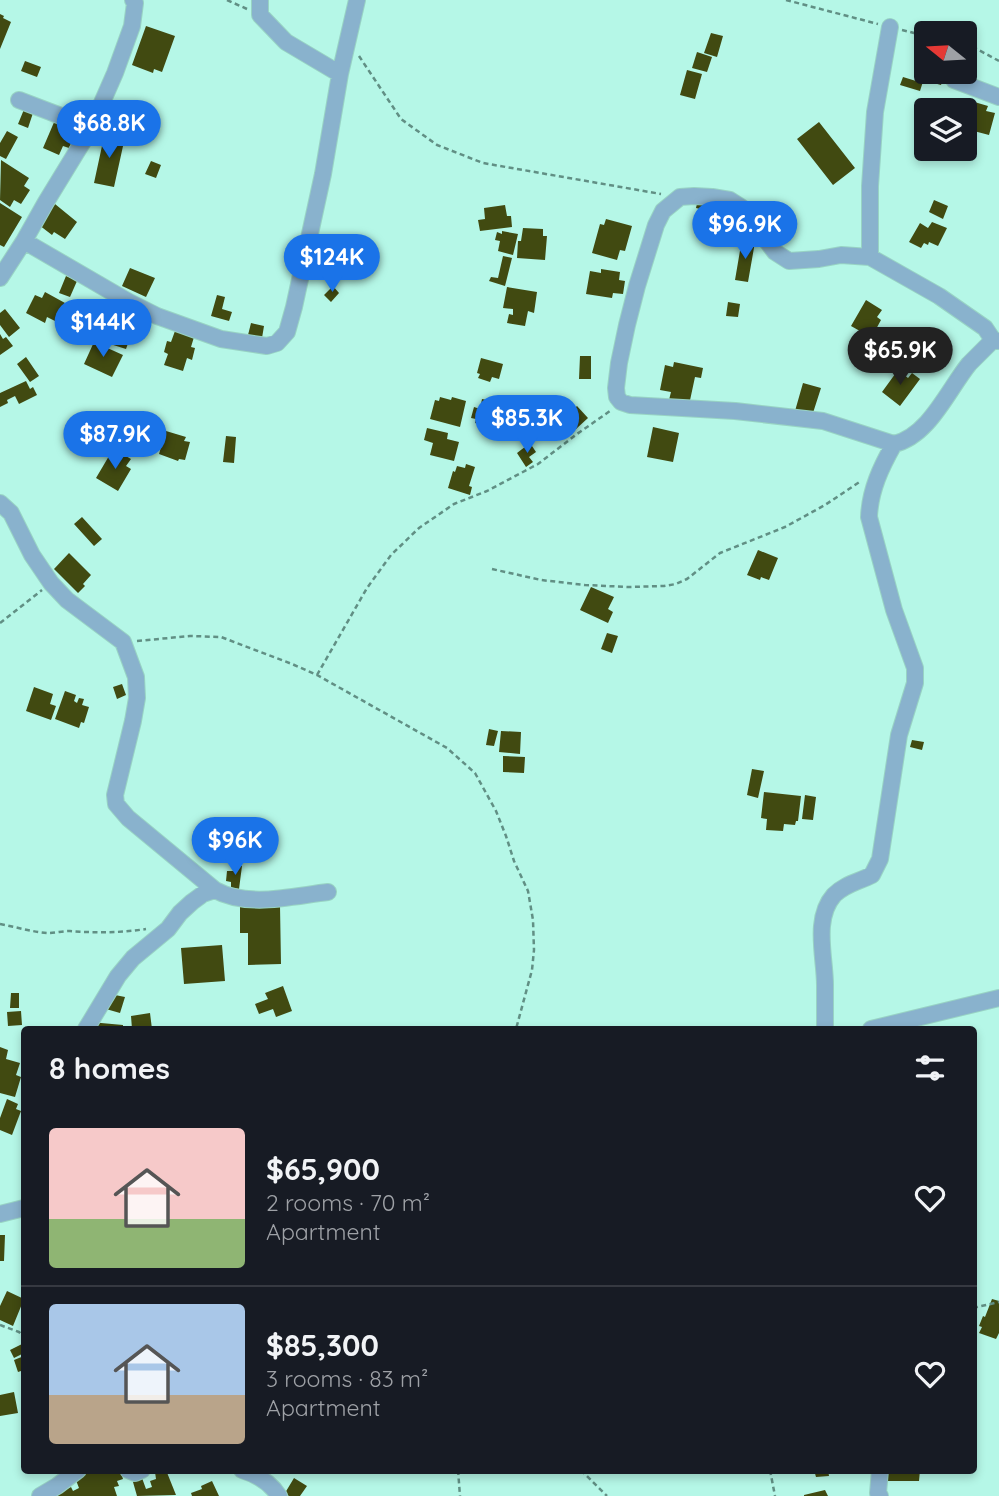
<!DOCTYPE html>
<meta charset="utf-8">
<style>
:root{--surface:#171b24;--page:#20242c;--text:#f1f3f6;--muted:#9ea1a6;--line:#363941;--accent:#1a73e8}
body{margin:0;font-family:Quicksand,sans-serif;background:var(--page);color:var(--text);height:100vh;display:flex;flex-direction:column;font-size:26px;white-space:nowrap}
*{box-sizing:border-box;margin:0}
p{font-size:23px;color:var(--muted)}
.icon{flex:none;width:38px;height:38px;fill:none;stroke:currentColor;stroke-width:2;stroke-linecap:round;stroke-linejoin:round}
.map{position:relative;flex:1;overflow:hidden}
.panel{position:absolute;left:21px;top:1026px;width:956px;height:448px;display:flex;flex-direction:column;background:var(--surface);border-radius:7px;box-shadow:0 4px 10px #0003}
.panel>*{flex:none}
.needle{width:46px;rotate:288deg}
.controls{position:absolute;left:914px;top:21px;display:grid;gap:14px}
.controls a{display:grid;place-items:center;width:63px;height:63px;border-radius:7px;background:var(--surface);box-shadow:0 4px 10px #0003;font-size:35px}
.price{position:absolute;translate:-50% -60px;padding:0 16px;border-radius:24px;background:var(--accent);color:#fff;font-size:23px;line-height:46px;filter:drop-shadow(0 2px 4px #0008)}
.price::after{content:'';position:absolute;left:50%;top:42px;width:21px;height:16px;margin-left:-10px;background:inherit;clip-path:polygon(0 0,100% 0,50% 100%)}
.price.active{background:#222;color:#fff}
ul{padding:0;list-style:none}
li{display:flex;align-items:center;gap:21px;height:175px;padding:0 28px}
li+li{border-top:2px solid var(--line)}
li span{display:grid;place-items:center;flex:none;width:196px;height:140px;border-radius:7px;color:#555}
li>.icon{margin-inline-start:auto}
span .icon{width:84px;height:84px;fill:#fffc;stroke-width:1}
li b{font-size:30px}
h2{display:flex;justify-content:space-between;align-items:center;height:84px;padding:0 28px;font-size:30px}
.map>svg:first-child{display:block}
.building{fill:#414a11}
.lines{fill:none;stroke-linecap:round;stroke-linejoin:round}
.minor-casing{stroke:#98d3c4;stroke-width:18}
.path{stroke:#618f84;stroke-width:2.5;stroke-dasharray:5 3.5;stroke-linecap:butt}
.minor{stroke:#89b2cd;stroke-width:16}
</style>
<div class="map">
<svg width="999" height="1496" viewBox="0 0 999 1496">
<rect width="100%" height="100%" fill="#b5f7e7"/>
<path class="building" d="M 0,14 L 4,16 L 3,18 L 11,22 L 0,49 Z
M 146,26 L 175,36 L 162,72 L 154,69 L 153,73 L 132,65 Z
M 711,33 L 723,36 L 717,57 L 704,53 Z
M 697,52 L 712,57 L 707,72 L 692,68 Z
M 25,61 L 41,67 L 37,77 L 21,71 Z
M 920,68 L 926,69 L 926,72 L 920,91 L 900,85 L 903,77 L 916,81 Z
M 687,70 L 702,74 L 695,99 L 680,95 Z
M 933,72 L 945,72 L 941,85 L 930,82 Z
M 971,101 L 988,106 L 986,111 L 995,113 L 989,135 L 970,130 L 971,127 L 964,125 L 964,110 L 953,110 L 955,102 L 970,106 Z
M 25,107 L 34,110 L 28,128 L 18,124 Z
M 55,120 L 77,130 L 69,148 L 63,146 L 59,155 L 43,148 Z
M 819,122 L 855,168 L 833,185 L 797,139 Z
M 7,131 L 18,137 L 6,159 L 0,156 L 0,143 Z
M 105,132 L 125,137 L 114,187 L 94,183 Z
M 1,160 L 29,178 L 24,186 L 30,190 L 21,204 L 14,200 L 10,207 L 0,200 Z
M 151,161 L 161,165 L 156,178 L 145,174 Z
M 698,199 L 725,205 L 723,214 L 719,214 L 718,221 L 699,217 L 700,209 L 696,208 Z
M 934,200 L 948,206 L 943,219 L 929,212 Z
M 0,203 L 22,217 L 4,247 L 0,245 Z
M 55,204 L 77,222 L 65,239 L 54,232 L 52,235 L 39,225 Z
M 505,205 L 507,216 L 511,216 L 512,227 L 480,231 L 478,220 L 485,219 L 484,208 Z
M 606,219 L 632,226 L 625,251 L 620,250 L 617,260 L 592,253 L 600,224 L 604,225 Z
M 932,222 L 947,228 L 938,246 L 929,242 L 928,245 L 924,243 L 921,248 L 909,242 L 920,223 L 928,228 Z
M 523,228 L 543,229 L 543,236 L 547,236 L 545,260 L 517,258 L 518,241 L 521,241 Z
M 502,231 L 518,234 L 513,255 L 498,251 L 500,241 L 495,240 L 497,232 L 502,234 Z
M 742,239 L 755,242 L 748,282 L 735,280 Z
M 503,256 L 512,258 L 505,286 L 489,281 L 491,277 L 498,278 Z
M 130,268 L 155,278 L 146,297 L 122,286 Z
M 601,269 L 620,272 L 619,280 L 625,281 L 623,294 L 613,293 L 612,298 L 586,294 L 590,271 L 601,273 Z
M 66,276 L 77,281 L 70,297 L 59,293 Z
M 333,286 L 339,293 L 331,302 L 324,295 Z
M 507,287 L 537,292 L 534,313 L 528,311 L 525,326 L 507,323 L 509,314 L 513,315 L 513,309 L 503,308 Z
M 45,292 L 65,303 L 55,321 L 47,317 L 45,323 L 26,313 L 35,295 L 42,298 Z
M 217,295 L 225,297 L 222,309 L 232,312 L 229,321 L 211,316 Z
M 866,300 L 882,310 L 877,317 L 881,320 L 875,331 L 871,328 L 867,335 L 851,326 Z
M 728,302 L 740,304 L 738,317 L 726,316 Z
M 102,303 L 134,314 L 130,328 L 118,324 L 116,330 L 131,335 L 126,349 L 91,338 Z
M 5,309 L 20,328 L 9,337 L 0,325 L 0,313 Z
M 251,323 L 264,326 L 262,338 L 248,335 Z
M 175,331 L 194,337 L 191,347 L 195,348 L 192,360 L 187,358 L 183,371 L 164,365 L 168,354 L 164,352 L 167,341 L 171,342 Z
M 0,334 L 3,339 L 6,337 L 13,346 L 0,355 Z
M 914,335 L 950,341 L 946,363 L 911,357 Z
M 94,342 L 123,355 L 112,377 L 84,364 Z
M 869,350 L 879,354 L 871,372 L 861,367 Z
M 580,356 L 591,356 L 591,379 L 579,379 Z
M 26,357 L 39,376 L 30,382 L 17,364 Z
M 481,358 L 503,364 L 499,379 L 492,377 L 490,382 L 478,378 L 480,374 L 477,373 Z
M 674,362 L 703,368 L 701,378 L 695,377 L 689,405 L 669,400 L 671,392 L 660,390 L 665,365 L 673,367 Z
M 898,370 L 908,378 L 912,373 L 920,379 L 900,406 L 882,392 Z
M 26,381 L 30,389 L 33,387 L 37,395 L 19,404 L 15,396 L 7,400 L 8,403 L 0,407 L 0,393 Z
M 803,383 L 821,388 L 812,416 L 795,411 Z
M 440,397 L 451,400 L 452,397 L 466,401 L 460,427 L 430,419 L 435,400 L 439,401 Z
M 511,397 L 544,398 L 542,425 L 520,424 L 521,414 L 510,413 Z
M 482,399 L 506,404 L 501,425 L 488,422 L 487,426 L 475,423 L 476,419 L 471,418 L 474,407 L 480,409 Z
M 577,406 L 588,418 L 576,429 L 565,417 Z
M 653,427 L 679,433 L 673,462 L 647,457 Z
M 427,428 L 448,433 L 447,439 L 459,442 L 454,461 L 430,455 L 433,443 L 424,440 Z
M 166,431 L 186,437 L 184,441 L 190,442 L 185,460 L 179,459 L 178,461 L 159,454 Z
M 226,436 L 236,437 L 234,463 L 223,462 Z
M 530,443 L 536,452 L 529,457 L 533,462 L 526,467 L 517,453 Z
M 117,451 L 131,459 L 126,466 L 131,469 L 118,491 L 96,478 L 109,456 L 113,458 Z
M 466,464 L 475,467 L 469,486 L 472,487 L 470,495 L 448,488 L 453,471 L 455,472 L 457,466 L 465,468 Z
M 82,517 L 102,539 L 94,546 L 74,524 Z
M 758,550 L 778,558 L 769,580 L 761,577 L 760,580 L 747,575 Z
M 69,553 L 91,575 L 83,584 L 85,586 L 78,593 L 54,569 Z
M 591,587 L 614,597 L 608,609 L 613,612 L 608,623 L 580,610 Z
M 607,633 L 618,636 L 612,653 L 601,649 Z
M 122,684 L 126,695 L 117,699 L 113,687 Z
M 34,687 L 53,694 L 50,704 L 56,706 L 51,720 L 26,711 Z
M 65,691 L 76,695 L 74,701 L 77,703 L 79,698 L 84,699 L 82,705 L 89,707 L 84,723 L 81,722 L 79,728 L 55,719 Z
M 489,729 L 498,731 L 494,746 L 486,745 Z
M 501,731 L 521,732 L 520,754 L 499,752 Z
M 912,740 L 924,742 L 922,750 L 910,747 Z
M 503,756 L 525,757 L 524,773 L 503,772 Z
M 752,769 L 764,771 L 758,798 L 747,795 Z
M 764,792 L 801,796 L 798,821 L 796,821 L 795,825 L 784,824 L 783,831 L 766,830 L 767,819 L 761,818 Z
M 805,795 L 816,797 L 813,820 L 802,819 Z
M 234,864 L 242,866 L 239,889 L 231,888 L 231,882 L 226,881 L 227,871 L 233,871 Z
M 280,906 L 281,964 L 248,965 L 248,933 L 240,933 L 240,907 Z
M 222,945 L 225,981 L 184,984 L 181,948 Z
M 283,986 L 292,1011 L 276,1017 L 273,1009 L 259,1014 L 255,1004 L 268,999 L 265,993 Z
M 11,993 L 19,993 L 19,1008 L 10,1008 Z
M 110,994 L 125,997 L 120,1013 L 106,1009 Z
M 21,1011 L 22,1025 L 8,1026 L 7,1012 Z
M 150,1013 L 152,1029 L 132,1029 L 131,1016 Z
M 90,1022 L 123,1025 L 123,1029 L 90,1029 Z
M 0,1047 L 8,1050 L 6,1059 L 20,1063 L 16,1075 L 21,1077 L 15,1097 L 0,1093 Z
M 7,1099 L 18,1104 L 16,1109 L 21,1111 L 12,1135 L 0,1130 L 0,1118 Z
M 0,1235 L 5,1235 L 4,1261 L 0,1261 Z
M 7,1291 L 24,1299 L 13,1326 L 0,1320 L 0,1306 Z
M 992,1299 L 999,1301 L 999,1333 L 996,1339 L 979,1333 L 982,1327 L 979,1326 L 983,1316 L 985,1317 Z
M 22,1344 L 24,1353 L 14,1358 L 10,1350 Z
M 24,1356 L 24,1370 L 18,1372 L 14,1360 Z
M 14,1392 L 18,1413 L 0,1416 L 0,1395 Z
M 88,1470 L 120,1470 L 123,1479 L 117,1481 L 119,1486 L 114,1487 L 117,1496 L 57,1496 L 56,1494 L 71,1487 L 73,1491 L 79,1488 L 74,1475 Z
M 166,1470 L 176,1495 L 137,1496 L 133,1482 L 142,1478 L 146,1489 L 152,1487 L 150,1481 L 156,1479 L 155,1472 Z
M 814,1470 L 828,1470 L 829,1476 L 816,1477 Z
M 883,1470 L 920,1470 L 919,1481 L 883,1481 Z
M 294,1478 L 307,1486 L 300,1496 L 289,1496 L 285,1493 Z
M 212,1481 L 219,1496 L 192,1496 L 191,1493 L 202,1489 L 201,1486 Z
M 825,1490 L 828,1496 L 804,1496 L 804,1495 Z"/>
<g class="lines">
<defs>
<path id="minor" d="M 260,0 L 260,15 L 286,42 L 340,74
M 954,80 L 999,97
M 19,100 L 61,116 L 90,130
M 24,241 L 129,302 L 157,316 L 221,339 L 267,346 L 277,343 L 287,332 L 294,307 L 323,174 L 340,74 L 357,0
M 870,257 L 870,186 L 875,112 L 890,27
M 0,278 L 24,241 L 46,202 L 90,130 L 115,73 L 132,26 L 135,3 L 133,0
M 993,340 L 985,328 L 939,296 L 870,257 L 841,255 L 819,259 L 789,261 L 775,252 L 741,207 L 730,200 L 712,197 L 694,196 L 680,197 L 663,211 L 656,225 L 637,286 L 627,325 L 619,363 L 616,388 L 617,397 L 621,402 L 630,405 L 735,411 L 823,421 L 894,444 C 929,436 948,390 969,364 C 977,356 985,348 993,340 L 999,341
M 0,503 L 11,513 L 32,555 L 51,583 L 67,600 L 123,642 L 136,677 L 137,698 L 133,721 L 115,795 L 116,804 L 128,818 L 215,890
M 86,1029 L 118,976 L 133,958 L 168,929 L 180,913 L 192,902 L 203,894 L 215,890 C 248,908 293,896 328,892
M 825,1029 C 825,1014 825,1000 825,985 C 825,957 813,919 834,895 C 845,884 858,882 872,875 L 880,859 L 899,735 L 915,683 L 915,668 L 894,610 L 869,517 C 870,490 881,467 894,444
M 871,1029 L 999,998
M 0,1214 L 24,1208
M 128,1470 L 135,1473 L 142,1470
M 242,1470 C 258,1475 270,1482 279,1496
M 40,1496 L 57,1486 L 78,1470
M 880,1496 L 878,1493 L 880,1470"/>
</defs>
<use href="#minor" class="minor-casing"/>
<path class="path" d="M 227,0 L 247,9
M 786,0 L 878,24
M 902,30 L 926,36
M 964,45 L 975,48 L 999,61
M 359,56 L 401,119 L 437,145 L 483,163 L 661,194
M 492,569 L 541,580 L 585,585 L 628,587 L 664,586 L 676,584 L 687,579 L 720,553 L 785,527 L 825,505 L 861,481
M 0,623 L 42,590
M 137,641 L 190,636 L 221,637 L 292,664 L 317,675 L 447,748 L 475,773 L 496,811 L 506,836 L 514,861 L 528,891 L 533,920 L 534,950 L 532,970 L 516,1029
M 317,675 L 367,588 L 391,555 L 419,528 L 454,504 L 487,491 L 538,464 L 577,434 L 610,411
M 0,924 C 16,927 32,932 48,933 C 55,933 63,931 70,931 C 95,933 120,933 146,929
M 973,1308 L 999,1302
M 0,1325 L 19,1332 L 24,1337
M 458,1470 L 460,1496
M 581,1470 L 607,1496
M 770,1470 L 775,1496"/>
<use href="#minor" class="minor"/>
</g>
</svg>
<div class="controls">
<a><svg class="needle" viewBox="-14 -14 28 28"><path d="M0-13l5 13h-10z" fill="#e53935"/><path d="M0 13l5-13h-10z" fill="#9ea1a6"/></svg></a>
<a><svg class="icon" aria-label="layers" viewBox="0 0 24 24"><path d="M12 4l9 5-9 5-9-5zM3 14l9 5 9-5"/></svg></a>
</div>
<b class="price" style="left:109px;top:160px">$68.8K</b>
<b class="price" style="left:745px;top:261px">$96.9K</b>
<b class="price" style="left:332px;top:294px">$124K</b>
<b class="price" style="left:103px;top:359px">$144K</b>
<b class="price active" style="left:900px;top:387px">$65.9K</b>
<b class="price" style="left:527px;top:455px">$85.3K</b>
<b class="price" style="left:115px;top:471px">$87.9K</b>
<b class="price" style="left:235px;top:877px">$96K</b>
<section class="panel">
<h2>8 homes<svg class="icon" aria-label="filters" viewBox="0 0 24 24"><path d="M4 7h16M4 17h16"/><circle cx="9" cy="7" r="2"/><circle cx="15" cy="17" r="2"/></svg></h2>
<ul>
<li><span style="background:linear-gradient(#f6c9c9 65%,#8fb573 0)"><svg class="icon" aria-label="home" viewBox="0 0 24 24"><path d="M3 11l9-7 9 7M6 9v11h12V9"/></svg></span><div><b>$65,900</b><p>2 rooms · 70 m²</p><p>Apartment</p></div><svg class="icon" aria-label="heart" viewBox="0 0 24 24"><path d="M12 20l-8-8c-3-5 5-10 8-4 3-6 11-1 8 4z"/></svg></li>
<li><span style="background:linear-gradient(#a9c7e8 65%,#b9a48a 0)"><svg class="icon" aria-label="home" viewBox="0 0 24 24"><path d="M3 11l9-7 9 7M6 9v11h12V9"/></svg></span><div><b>$85,300</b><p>3 rooms · 83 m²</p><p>Apartment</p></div><svg class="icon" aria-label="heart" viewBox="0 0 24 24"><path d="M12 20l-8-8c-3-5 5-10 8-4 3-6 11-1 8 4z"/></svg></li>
</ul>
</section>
</div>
